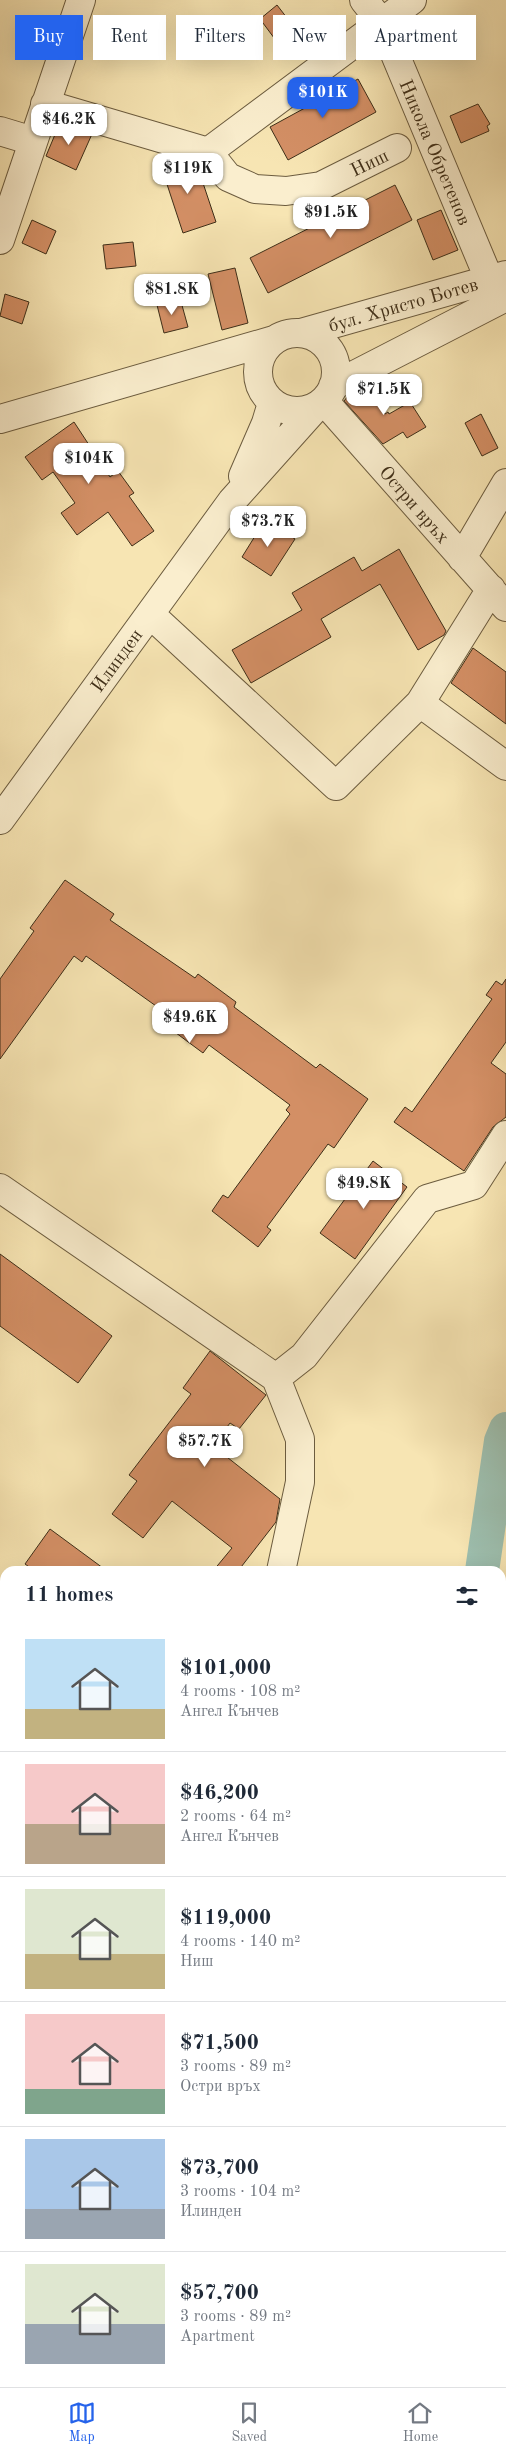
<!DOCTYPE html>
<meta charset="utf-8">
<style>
:root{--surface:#fff;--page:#f2f2f3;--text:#1f2937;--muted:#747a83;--line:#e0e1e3;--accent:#2563eb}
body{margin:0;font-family:"Old Standard TT",serif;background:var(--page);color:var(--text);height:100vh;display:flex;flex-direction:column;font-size:19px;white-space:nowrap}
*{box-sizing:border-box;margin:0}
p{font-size:16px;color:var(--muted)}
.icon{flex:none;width:28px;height:28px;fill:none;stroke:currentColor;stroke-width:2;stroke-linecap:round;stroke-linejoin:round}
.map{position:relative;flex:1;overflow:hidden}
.side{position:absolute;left:0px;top:1566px;width:506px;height:821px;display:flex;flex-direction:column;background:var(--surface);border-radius:15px 15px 0 0;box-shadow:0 5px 20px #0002}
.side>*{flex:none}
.top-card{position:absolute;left:15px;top:15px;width:476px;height:45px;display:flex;gap:10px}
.price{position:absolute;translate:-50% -42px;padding:0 11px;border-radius:10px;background:#fff;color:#222;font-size:16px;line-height:32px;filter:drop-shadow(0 1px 2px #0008)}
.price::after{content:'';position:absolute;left:50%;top:30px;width:15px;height:11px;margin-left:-8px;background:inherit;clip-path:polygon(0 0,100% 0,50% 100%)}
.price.active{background:var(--accent);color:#fff}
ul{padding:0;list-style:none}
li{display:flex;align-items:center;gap:15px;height:125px;padding:0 25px}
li+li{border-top:1px solid var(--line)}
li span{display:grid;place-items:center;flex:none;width:140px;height:100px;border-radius:0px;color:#555}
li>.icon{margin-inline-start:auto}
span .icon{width:60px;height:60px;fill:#fffc;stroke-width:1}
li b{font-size:21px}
h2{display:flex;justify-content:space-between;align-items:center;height:60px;padding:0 25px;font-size:21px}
.pill{padding:0 18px;border-radius:0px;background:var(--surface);box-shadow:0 5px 20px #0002;font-size:18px;line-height:45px}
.pill.active{background:var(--accent);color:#fff}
.tab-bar{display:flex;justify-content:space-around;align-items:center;height:70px;border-top:1px solid var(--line);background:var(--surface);font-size:14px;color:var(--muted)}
.tab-bar a{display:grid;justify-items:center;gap:2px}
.tab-bar .active{color:var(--accent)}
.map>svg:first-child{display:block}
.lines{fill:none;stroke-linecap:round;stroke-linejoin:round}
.river{stroke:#9dbfaf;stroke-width:34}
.building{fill:#d38f65;stroke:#3e2e18}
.minor-casing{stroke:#6c5c3f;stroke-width:30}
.minor{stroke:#faeece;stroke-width:28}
.labels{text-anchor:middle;stroke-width:4;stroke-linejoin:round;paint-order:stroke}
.street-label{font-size:19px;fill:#3e2e18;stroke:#faeece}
</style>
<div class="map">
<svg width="506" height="2387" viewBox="0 0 506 2387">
<rect width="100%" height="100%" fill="#f7e5b3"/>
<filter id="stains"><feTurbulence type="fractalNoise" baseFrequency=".004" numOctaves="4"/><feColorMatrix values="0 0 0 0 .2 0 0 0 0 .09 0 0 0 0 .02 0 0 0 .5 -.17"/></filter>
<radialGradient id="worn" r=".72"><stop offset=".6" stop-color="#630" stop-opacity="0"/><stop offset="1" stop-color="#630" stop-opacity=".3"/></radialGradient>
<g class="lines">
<path class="river" d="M 482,1571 L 501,1441 L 506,1429
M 0,2061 L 5,2054"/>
</g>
<path class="building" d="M 277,5 L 304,40 L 286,54 L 260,19 Z
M 358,79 L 376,112 L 288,160 L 270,127 Z
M 478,104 L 490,124 L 487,126 L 489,131 L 461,143 L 450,116 Z
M 59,125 L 92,134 L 76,170 L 46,156 Z
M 179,160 L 197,165 L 216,222 L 183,233 L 161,166 Z
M 395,185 L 412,220 L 268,293 L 250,258 Z
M 441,210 L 458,250 L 433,260 L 417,220 Z
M 32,220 L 56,231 L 46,254 L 22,243 Z
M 133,242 L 136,266 L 106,269 L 103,245 Z
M 235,268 L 248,323 L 222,330 L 208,274 Z
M 5,294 L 29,302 L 22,324 L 0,316 Z
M 180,298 L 188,327 L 164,333 L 157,305 Z
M 369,385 L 385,414 L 388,412 L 389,414 L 410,402 L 426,427 L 407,438 L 403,432 L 383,444 L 344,401 L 348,396 Z
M 481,414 L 498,448 L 482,456 L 465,423 Z
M 74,422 L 110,477 L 118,471 L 134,493 L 129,496 L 154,531 L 132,546 L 108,512 L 77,535 L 61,513 L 75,503 L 53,472 L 42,480 L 25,457 Z
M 265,520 L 295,539 L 271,576 L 242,557 Z
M 399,549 L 446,631 L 444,635 L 418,650 L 380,584 L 321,619 L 331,637 L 251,683 L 232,650 L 302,610 L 292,593 L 354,557 L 362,571 Z
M 473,648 L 506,672 L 506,724 L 451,683 Z
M 65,880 L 114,914 L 110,920 L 195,978 L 198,974 L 236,1002 L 234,1007 L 316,1068 L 320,1064 L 368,1099 L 334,1148 L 328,1144 L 267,1227 L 271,1230 L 258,1247 L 212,1211 L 223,1195 L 228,1198 L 290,1114 L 286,1110 L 290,1105 L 209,1045 L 203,1053 L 164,1024 L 170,1016 L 86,956 L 82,962 L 74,956 L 0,1059 L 0,979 L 34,931 L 30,928 Z
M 506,979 L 506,1042 L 491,1063 L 506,1074 L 506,1117 L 493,1127 L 464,1171 L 394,1122 L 405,1107 L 412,1112 L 492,999 L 486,995 L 496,981 L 502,985 Z
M 373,1161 L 407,1187 L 355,1259 L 320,1233 Z
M 0,1254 L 112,1336 L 78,1383 L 0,1326 Z
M 210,1351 L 266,1395 L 239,1429 L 230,1423 L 213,1446 L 280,1499 L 276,1522 L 238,1571 L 213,1571 L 232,1548 L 172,1501 L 143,1538 L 112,1514 L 137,1481 L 129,1475 L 191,1394 L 183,1388 Z
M 50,1529 L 107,1571 L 35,1571 L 25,1564 Z"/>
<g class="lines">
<defs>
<path id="minor" d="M 364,0 L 382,23 L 489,279
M 45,104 L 208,152 L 412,0
M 0,131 L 33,141
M 208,152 L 228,177 L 255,189 L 286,191 L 321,186 L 397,148
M 0,240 L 81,0
M258 372a39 39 0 1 1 78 0a39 39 0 1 1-78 0Z
M 301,333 L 506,275
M 333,386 L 506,297
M 324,401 L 506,607
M 0,419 L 274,340
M 243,476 L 266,423 L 272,403
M 462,558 L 506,483
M 150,614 L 336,786 L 420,703 L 506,766
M 420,703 L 491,589
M 0,820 L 232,501 L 318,405
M 0,1188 L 276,1378 L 304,1356 L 427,1199 L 474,1185 L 506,1135
M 276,1378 L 300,1439 L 300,1482 L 281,1571
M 0,1910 L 5,1906"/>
</defs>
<use href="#minor" class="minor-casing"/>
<use href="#minor" class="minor"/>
</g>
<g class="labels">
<g class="street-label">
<text transform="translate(436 152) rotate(67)" y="7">Никола Обретенов</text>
<text transform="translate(369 162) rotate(-26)" y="7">Ниш</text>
<text transform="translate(403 304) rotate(-16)" y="7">бул. Христо Ботев</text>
<text transform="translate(415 504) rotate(49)" y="7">Остри връх</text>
<text transform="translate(116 660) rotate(-54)" y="7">Илинден</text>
</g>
</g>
<rect width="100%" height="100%" filter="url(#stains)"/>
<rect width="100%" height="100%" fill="url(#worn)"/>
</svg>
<b class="price active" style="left:323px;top:119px">$101K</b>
<b class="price" style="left:69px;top:146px">$46.2K</b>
<b class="price" style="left:188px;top:195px">$119K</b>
<b class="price" style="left:331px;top:239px">$91.5K</b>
<b class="price" style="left:172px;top:316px">$81.8K</b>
<b class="price" style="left:384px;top:416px">$71.5K</b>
<b class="price" style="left:89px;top:485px">$104K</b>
<b class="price" style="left:268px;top:548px">$73.7K</b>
<b class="price" style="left:190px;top:1044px">$49.6K</b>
<b class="price" style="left:364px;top:1210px">$49.8K</b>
<b class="price" style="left:205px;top:1468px">$57.7K</b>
<div class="top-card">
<a class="pill active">Buy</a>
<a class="pill">Rent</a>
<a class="pill">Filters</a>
<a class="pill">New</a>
<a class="pill">Apartment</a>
</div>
<section class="side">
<h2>11 homes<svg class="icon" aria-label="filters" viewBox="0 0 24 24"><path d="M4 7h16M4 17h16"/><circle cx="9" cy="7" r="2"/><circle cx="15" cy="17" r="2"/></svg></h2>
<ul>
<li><span style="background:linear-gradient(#bfe0f5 70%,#c2b280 0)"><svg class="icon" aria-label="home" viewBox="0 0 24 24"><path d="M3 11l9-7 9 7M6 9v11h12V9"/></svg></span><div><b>$101,000</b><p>4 rooms · 108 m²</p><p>Ангел Кънчев</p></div></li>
<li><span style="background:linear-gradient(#f6c9c9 60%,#b9a48a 0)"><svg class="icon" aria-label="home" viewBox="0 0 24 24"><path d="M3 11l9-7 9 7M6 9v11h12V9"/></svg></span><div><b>$46,200</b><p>2 rooms · 64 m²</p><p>Ангел Кънчев</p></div></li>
<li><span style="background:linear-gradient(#dfe7d0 65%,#c2b280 0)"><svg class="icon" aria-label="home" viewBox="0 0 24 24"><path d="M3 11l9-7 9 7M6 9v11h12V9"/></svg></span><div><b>$119,000</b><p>4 rooms · 140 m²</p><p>Ниш</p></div></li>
<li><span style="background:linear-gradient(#f6c9c9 75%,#7fa58c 0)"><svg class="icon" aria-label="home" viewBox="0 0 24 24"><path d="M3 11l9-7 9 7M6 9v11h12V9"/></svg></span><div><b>$71,500</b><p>3 rooms · 89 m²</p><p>Остри връх</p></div></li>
<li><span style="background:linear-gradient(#a9c7e8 70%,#9aa5b1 0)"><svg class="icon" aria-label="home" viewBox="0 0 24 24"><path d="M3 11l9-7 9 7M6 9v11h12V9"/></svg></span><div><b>$73,700</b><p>3 rooms · 104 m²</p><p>Илинден</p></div></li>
<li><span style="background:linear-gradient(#dfe7d0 60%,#9aa5b1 0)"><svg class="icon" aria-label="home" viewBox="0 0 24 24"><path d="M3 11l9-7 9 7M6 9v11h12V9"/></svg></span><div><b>$57,700</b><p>3 rooms · 89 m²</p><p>Apartment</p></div></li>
</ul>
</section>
</div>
<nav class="tab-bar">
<a class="active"><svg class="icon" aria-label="map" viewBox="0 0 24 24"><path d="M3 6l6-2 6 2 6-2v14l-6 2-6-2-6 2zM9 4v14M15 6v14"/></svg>Map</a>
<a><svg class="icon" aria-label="saved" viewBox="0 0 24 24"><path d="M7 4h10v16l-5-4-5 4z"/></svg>Saved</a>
<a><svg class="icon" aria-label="home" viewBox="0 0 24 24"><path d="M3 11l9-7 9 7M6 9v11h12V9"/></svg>Home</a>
</nav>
